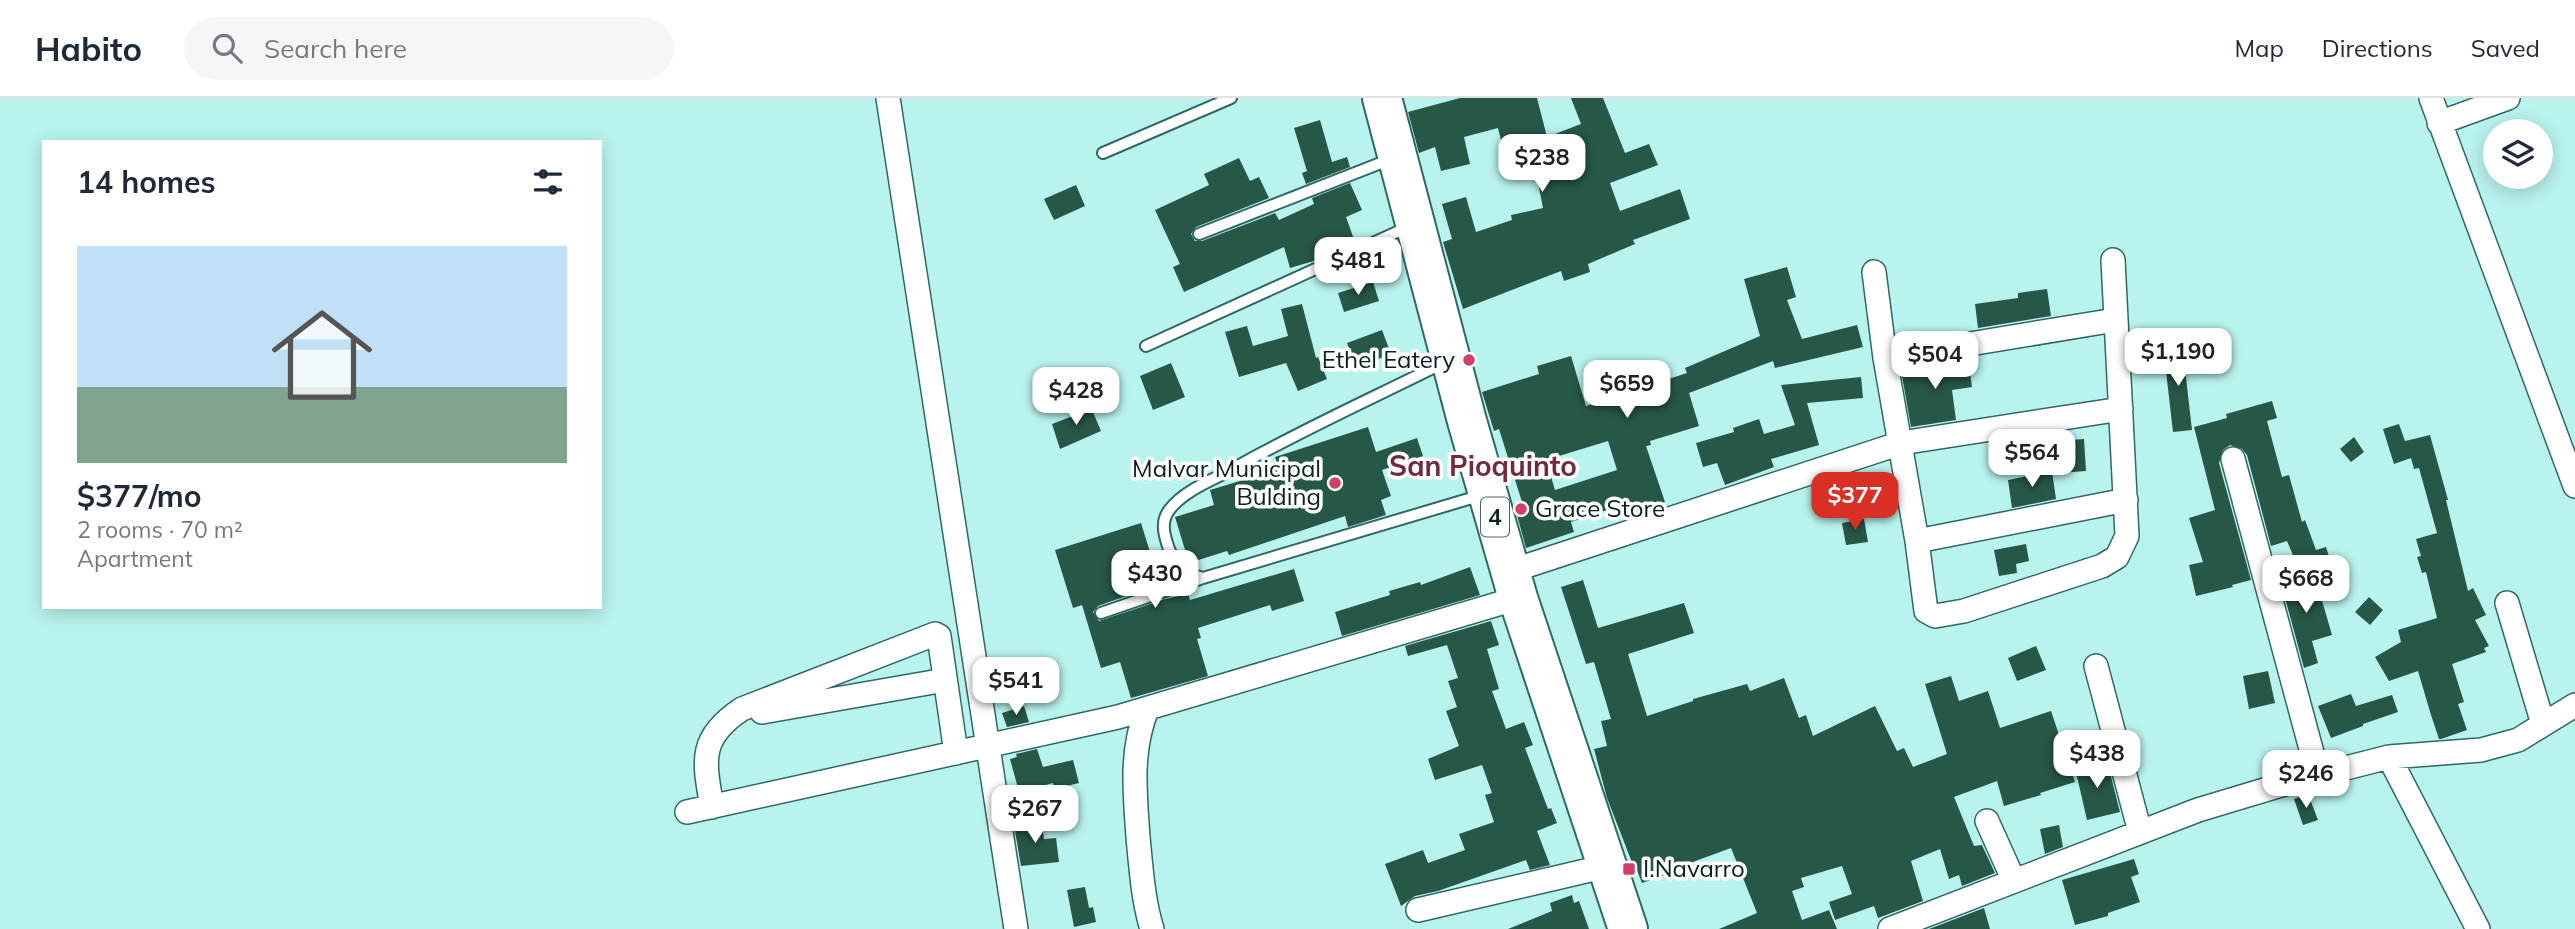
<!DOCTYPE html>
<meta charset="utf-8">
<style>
:root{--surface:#fff;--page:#f6f6f7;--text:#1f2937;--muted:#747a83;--line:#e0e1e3;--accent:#d93025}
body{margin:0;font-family:Mulish,sans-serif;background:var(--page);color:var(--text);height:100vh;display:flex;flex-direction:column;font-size:26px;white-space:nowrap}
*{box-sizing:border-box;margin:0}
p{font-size:23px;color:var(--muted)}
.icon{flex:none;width:38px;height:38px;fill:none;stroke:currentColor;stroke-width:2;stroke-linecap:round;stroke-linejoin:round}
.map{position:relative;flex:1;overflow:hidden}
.side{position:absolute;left:42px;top:42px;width:560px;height:469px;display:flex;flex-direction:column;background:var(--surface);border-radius:0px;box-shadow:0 4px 18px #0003}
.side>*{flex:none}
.fabs{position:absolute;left:2483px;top:21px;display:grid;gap:14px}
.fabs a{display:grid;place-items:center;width:70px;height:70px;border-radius:50%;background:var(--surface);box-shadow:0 4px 18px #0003;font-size:35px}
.price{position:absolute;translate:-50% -60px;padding:0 16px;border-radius:14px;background:#fff;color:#222;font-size:23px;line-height:46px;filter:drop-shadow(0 2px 4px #0008)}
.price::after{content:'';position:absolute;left:50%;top:42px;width:21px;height:16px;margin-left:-10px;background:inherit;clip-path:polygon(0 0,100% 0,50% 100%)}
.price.active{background:var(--accent);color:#fff}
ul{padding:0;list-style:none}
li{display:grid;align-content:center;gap:14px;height:371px;padding:0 35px}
li span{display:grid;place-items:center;height:217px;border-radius:0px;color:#555}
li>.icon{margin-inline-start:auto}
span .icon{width:126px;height:126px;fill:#fffc;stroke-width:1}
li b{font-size:30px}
h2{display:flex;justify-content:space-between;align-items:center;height:84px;padding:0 35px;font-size:30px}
header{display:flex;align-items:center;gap:42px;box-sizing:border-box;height:98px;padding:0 35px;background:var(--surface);border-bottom:2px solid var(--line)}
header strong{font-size:33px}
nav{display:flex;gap:38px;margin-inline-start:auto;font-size:24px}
.search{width:490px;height:63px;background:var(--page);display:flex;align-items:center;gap:18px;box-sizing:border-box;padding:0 24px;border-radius:38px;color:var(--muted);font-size:26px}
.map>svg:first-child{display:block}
.building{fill:#275747;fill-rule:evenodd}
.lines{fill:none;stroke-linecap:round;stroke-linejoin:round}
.lane-casing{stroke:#306864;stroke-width:14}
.street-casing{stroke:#306864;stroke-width:26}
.highway-casing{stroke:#306864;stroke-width:42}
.lane{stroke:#fff;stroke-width:10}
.street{stroke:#fff;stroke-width:23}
.highway{stroke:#fff;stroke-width:38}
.poi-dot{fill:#cf4064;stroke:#fff;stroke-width:2.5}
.labels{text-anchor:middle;stroke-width:7;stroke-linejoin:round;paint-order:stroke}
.shield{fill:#fff;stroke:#536463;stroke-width:2}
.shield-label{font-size:23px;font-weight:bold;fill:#092120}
.poi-label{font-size:24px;fill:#092120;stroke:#fff;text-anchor:end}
.quarter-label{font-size:28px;font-weight:bold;fill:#712b3a;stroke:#fff}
</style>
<header>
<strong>Habito</strong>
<div class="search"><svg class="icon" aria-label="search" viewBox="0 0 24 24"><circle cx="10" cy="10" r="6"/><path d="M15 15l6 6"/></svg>Search here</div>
<nav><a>Map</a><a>Directions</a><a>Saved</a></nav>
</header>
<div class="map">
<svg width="2575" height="831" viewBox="0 0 2575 831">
<rect width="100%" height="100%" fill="#b9f3ee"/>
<path class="building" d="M 1460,0 L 1537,0 L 1547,39 L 1581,26 L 1571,0 L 1603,0 L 1625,55 L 1649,46 L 1658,67 L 1610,85 L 1620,113 L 1680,91 L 1690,121 L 1633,142 L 1635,146 L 1588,166 L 1590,174 L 1564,183 L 1561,173 L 1463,211 L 1443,144 L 1452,141 L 1442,106 L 1466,99 L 1476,134 L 1512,122 L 1511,117 L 1543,110 L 1533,59 L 1507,66 L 1498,30 L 1464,39 L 1470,66 L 1441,73 L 1435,49 L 1419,55 L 1408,14 Z
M 1320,22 L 1332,64 L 1347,59 L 1350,69 L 1306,86 L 1302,75 L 1307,73 L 1294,30 Z
M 1239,60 L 1250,83 L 1259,79 L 1269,100 L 1196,129 L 1191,136 L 1195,143 L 1202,143 L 1275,115 L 1279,122 L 1314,106 L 1312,100 L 1350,85 L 1362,112 L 1346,119 L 1355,144 L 1317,162 L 1290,170 L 1284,149 L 1184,194 L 1173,169 L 1180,166 L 1155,112 L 1209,87 L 1204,76 Z
M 1076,87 L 1085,108 L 1054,122 L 1044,101 Z
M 1787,169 L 1796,199 L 1787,202 L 1802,241 L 1857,227 L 1863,249 L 1775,270 L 1773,263 L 1689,295 L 1699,328 L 1650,343 L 1651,347 L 1646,348 L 1665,404 L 1635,414 L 1631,404 L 1571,424 L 1574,434 L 1526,450 L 1514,406 L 1522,404 L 1499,331 L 1494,333 L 1482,294 L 1539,276 L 1537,268 L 1571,258 L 1586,308 L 1687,275 L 1685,270 L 1760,238 L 1744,181 ZM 1608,343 L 1617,372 L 1555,392 L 1546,362 Z
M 1373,184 L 1379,203 L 1344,214 L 1338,195 Z
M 2047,191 L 2051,218 L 1978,230 L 1975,206 L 2018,200 L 2018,195 Z
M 1302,206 L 1316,260 L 1318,259 L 1327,281 L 1298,293 L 1286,265 L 1239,279 L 1225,234 L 1247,228 L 1253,248 L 1288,238 L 1281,211 Z
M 1382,232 L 1391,256 L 1356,270 L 1347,245 Z
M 2182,245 L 2192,332 L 2173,334 L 2163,247 Z
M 1968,260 L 1972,289 L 1952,292 L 1956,322 L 1911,329 L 1901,272 Z
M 1171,265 L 1185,299 L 1153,312 L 1140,278 Z
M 1861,279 L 1863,300 L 1807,305 L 1819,347 L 1771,361 L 1774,369 L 1725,387 L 1717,365 L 1703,369 L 1696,345 L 1734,334 L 1733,330 L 1759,321 L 1764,336 L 1795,327 L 1781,287 Z
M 2272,303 L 2277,320 L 2267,323 L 2282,379 L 2289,377 L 2302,424 L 2305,422 L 2316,452 L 2326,449 L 2332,468 L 2301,476 L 2287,443 L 2271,448 L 2247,357 L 2242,351 L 2230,347 L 2223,352 L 2219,365 L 2251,482 L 2232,487 L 2233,489 L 2196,498 L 2189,467 L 2203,464 L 2189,420 L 2215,412 L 2194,329 L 2227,320 L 2226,316 Z
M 1090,307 L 1101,333 L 1060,351 L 1052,326 L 1073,318 L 1072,315 Z
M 2399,326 L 2405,343 L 2430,337 L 2448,402 L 2446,402 L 2468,493 L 2473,490 L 2486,517 L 2475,522 L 2489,548 L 2484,550 L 2486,554 L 2452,566 L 2464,604 L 2458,606 L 2467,632 L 2441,641 L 2439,641 L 2431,617 L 2418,573 L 2389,583 L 2375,559 L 2401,544 L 2398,532 L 2437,520 L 2426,474 L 2422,475 L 2417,459 L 2421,458 L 2416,441 L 2437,435 L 2419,370 L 2414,371 L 2411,360 L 2394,366 L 2383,331 Z
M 1368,329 L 1376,354 L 1417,340 L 1423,358 L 1382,372 L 1391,398 L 1381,402 L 1386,417 L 1348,429 L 1345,418 L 1229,457 L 1227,453 L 1189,465 L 1175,419 L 1214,407 L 1210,392 L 1279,371 L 1275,359 Z
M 2354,339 L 2364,354 L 2351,364 L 2340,351 Z
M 2084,341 L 2086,373 L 2059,375 L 2057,343 Z
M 2052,373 L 2056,401 L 2012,410 L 2008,382 Z
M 1864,421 L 1868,444 L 1846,447 L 1842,425 Z
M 1141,425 L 1160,486 L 1098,508 L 1093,514 L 1099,523 L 1165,501 L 1188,496 L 1190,502 L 1294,471 L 1304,503 L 1272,513 L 1270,507 L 1198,530 L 1201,540 L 1197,541 L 1208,578 L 1131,600 L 1120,564 L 1101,570 L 1082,507 L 1073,510 L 1055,452 Z
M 2026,446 L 2029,463 L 2016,466 L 2017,475 L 1999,478 L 1994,452 Z
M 1470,469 L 1480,497 L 1342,538 L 1335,514 L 1390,497 L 1389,493 L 1420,484 L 1421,487 Z
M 2314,475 L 2332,537 L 2312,543 L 2318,565 L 2304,570 L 2281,485 Z
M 1583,482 L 1598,530 L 1684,505 L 1694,535 L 1628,556 L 1647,618 L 1693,603 L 1693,601 L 1747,586 L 1750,593 L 1784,580 L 1799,620 L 1806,617 L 1813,638 L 1875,608 L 1897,653 L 1904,650 L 1913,669 L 1947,656 L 1925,586 L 1951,578 L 1959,603 L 1988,593 L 2000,630 L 2051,613 L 2075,684 L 2040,695 L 2041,697 L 2004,708 L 1997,683 L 1954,699 L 1974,748 L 1982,747 L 1995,775 L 1962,788 L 1959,777 L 1949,781 L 1940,751 L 1911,763 L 1923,803 L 1878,820 L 1874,808 L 1835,822 L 1829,804 L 1852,796 L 1842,768 L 1801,780 L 1804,789 L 1792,793 L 1802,822 L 1829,812 L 1837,831 L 1719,831 L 1757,815 L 1731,750 L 1690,765 L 1691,768 L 1642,785 L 1635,767 L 1633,767 L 1607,700 L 1594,651 L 1607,648 L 1601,623 L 1611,621 L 1594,564 L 1586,566 L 1561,489 Z
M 2369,499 L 2383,512 L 2370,527 L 2355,514 Z
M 1491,523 L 1499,547 L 1487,551 L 1499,591 L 1492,593 L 1506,631 L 1524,624 L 1533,647 L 1525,650 L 1548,711 L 1551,710 L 1557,725 L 1537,733 L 1550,767 L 1530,772 L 1526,762 L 1438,793 L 1415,798 L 1401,808 L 1385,766 L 1423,752 L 1428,765 L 1465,752 L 1459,736 L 1494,724 L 1485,697 L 1492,695 L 1482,667 L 1435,682 L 1428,661 L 1459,648 L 1446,613 L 1457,609 L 1448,583 L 1458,580 L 1447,547 L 1408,558 L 1405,548 Z
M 2036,548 L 2046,572 L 2017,583 L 2008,560 Z
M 2268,573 L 2275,605 L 2249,611 L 2243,578 Z
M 2351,596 L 2356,608 L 2392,597 L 2398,614 L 2363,626 L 2363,628 L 2331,640 L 2318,608 Z
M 1024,608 L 1029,624 L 1007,629 L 1002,615 Z
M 1037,651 L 1043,669 L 1073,662 L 1079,685 L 1054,691 L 1053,685 L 1019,694 L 1010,661 L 1017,659 L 1016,656 Z
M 2107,663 L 2120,714 L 2087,722 L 2075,670 Z
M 2308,696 L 2318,722 L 2303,727 L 2294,701 Z
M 1042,724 L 1044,741 L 1056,740 L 1059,764 L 1021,768 L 1014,727 Z
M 2059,727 L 2063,749 L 2045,756 L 2040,731 Z
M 2134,761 L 2139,776 L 2131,779 L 2140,804 L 2108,815 L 2108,818 L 2075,827 L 2062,782 Z
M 1085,789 L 1089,810 L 1093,809 L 1096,824 L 1074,829 L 1067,792 Z
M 1572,797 L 1574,805 L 1579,803 L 1589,831 L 1508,831 L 1552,813 L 1550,805 Z
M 1984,810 L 1990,831 L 1929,831 Z"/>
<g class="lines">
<defs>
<path id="lane" d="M 1103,55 L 1231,0
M 1199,136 L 1391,61
M 1146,248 L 1408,129
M 1203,480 C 1184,475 1177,469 1169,451 C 1164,437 1160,423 1170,411 C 1184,393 1210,383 1229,373 C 1299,333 1373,300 1445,264
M 1101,515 L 1203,480 L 1482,397"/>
<path id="street" d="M 888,0 L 1016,831
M 2431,0 L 2575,388
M 2439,25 L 2508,0
M 1874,174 L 1885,260 L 1917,443 L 1926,513 L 1935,518 L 1964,513 L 2102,468 L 2117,459 L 2127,438 L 2113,162
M 1885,260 L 2115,222
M 2233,361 L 2318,677
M 1917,443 L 2126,402
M 1511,473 L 1901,345 L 2121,311
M 2507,505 L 2543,626
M 2096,568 L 2140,734
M 1147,611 C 1130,653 1135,695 1138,739 C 1141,770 1143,802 1152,831
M 762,614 L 945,582
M 2389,659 L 2478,831
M 712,709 C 704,663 698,640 742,611 L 935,536 L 939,538 L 956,655
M 687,714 L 1118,619 L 1518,500
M 1987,723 L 2014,783
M 1418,812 L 1607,768
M 1890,831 L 2198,712 L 2291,684 L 2389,659 L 2481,652 L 2518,642 L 2575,607"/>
<path id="highway" d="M 1382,0 L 1467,323 L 1518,500 L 1628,831"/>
</defs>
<use href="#lane" class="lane-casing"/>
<use href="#street" class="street-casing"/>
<use href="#highway" class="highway-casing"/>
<use href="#lane" class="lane"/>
<use href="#street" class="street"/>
<use href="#highway" class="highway"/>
</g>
<g class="poi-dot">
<circle cx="1469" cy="262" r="7"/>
<circle cx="1335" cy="385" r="7"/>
<circle cx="1521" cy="411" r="7"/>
<rect x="1622" y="764" width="14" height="14" rx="3.5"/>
</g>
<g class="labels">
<rect class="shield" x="1481" y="399.5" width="28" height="39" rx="5"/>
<g class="shield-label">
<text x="1495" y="427">4</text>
</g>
<g class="poi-label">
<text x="1455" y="270">Ethel Eatery</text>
<text x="1321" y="379">Malvar Municipal<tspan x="1321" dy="28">Bulding</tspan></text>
<text x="1535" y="419" text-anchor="start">Grace Store</text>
<text x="1643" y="779" text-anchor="start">I.Navarro</text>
</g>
<g class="quarter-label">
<text x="1483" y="378">San Pioquinto</text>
</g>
</g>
</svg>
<div class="fabs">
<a><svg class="icon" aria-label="layers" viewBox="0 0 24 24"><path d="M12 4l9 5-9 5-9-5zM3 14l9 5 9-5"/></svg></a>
</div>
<b class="price" style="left:1542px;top:96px">$238</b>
<b class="price" style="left:1358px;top:199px">$481</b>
<b class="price" style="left:2178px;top:290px">$1,190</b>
<b class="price" style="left:1935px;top:293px">$504</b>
<b class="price" style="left:1627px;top:322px">$659</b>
<b class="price" style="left:1076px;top:329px">$428</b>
<b class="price" style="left:2032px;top:391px">$564</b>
<b class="price active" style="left:1855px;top:434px">$377</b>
<b class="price" style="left:1155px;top:512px">$430</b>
<b class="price" style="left:2306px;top:517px">$668</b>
<b class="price" style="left:1016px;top:619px">$541</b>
<b class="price" style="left:2097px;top:692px">$438</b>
<b class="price" style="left:2306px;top:712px">$246</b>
<b class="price" style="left:1035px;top:747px">$267</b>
<section class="side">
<h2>14 homes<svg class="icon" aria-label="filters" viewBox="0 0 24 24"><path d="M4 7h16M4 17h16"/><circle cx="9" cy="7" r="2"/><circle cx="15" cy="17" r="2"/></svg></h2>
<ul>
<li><span style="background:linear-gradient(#bfe0f5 65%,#7fa58c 0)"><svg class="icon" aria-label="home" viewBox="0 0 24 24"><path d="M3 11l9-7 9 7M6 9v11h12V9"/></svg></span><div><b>$377/mo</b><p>2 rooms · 70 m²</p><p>Apartment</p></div></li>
</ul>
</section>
</div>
